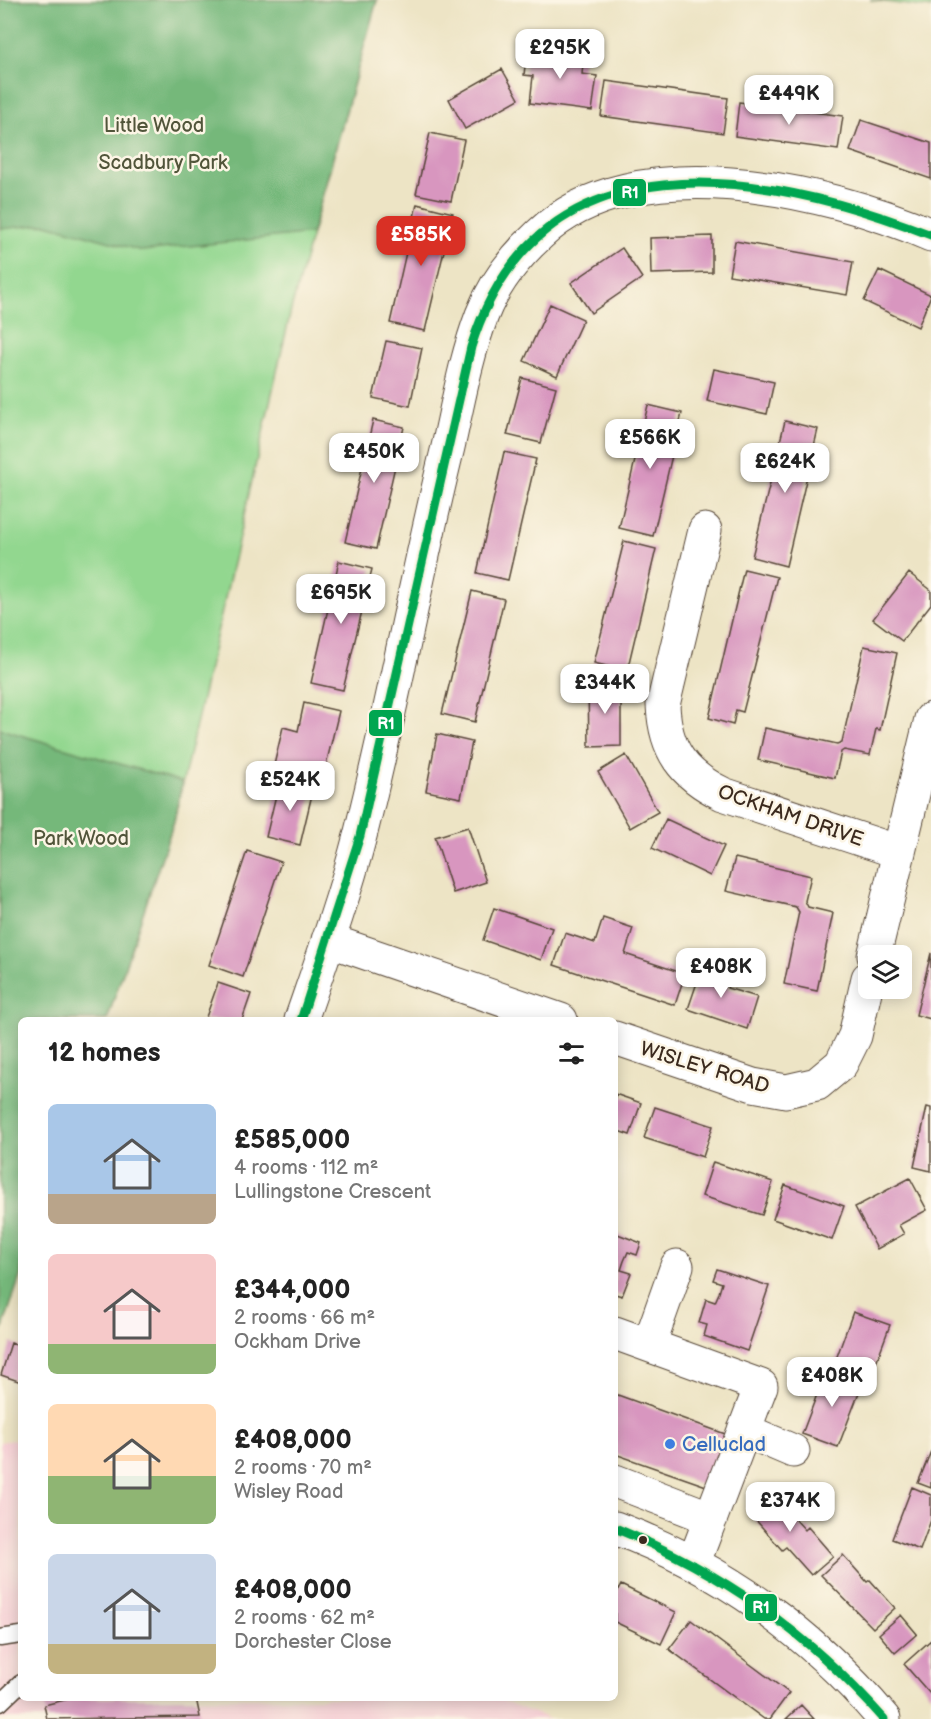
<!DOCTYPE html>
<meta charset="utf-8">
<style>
:root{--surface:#fff;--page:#f6f6f6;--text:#222;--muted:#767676;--accent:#d93025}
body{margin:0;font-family:"Balsamiq Sans",sans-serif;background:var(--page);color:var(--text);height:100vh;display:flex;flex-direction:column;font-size:22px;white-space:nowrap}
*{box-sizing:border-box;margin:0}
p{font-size:20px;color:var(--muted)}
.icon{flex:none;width:33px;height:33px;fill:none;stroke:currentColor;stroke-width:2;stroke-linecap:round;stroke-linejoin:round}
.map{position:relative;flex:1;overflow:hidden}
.drawer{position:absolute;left:18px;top:1017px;width:600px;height:684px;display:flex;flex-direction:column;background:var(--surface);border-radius:9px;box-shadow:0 3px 15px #0003}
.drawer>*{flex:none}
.tools{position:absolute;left:858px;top:945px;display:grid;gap:12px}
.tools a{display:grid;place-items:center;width:54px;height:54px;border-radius:9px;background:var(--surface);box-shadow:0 3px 15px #0003;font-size:30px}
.price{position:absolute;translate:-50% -51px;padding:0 14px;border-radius:12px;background:#fff;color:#222;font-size:20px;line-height:39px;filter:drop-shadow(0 2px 3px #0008)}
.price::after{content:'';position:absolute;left:50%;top:36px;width:18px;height:14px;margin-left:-9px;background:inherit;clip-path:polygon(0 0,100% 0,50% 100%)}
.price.on{background:var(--accent);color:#fff}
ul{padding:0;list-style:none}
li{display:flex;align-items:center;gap:18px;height:150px;padding:0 30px}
li span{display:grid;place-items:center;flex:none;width:168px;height:120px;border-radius:9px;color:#555}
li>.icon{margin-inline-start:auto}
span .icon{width:72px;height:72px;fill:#fffc;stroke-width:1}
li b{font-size:26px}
h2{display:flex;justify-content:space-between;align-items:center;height:72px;padding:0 30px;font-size:26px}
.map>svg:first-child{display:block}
.built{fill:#f6cfd5}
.green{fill:#92d78f;stroke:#668056;stroke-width:1.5}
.forest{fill:#75b87a;stroke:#58714c;stroke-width:1.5}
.building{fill:#d896bf}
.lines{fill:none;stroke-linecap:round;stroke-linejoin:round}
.lane-casing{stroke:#564637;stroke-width:19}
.street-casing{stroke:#564637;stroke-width:35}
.lane{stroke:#fff;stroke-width:16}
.street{stroke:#fff;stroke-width:33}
.bus-1-casing{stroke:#fcf5e5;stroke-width:14}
.bus-1{stroke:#00a651;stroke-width:9}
.shop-dot{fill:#3f7fe0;stroke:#fcf5e5;stroke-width:2}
.bus-dot{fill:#3b2a1e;stroke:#fcf5e5;stroke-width:2}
.labels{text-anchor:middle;stroke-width:5;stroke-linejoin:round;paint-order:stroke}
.park-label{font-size:20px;fill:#51553a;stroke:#fcf5e5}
.street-label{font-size:20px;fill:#3b2a1e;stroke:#fcf5e5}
.shop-label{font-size:20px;fill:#366cbe;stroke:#fcf5e5;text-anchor:start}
.line-badge{stroke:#fcf5e5;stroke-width:2}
.badge-label{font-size:16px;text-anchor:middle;font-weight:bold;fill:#fff}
</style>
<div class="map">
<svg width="931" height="1719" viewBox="0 0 931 1719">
<rect width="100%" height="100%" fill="#fcf5e5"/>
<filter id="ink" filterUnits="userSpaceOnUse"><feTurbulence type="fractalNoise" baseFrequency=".0167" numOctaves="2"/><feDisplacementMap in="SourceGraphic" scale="12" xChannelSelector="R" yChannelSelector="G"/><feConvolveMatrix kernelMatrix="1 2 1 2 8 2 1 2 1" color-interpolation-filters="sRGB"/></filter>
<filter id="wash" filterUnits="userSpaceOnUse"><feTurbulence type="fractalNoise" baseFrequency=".008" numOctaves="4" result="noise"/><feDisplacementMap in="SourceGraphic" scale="24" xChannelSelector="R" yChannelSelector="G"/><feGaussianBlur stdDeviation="1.35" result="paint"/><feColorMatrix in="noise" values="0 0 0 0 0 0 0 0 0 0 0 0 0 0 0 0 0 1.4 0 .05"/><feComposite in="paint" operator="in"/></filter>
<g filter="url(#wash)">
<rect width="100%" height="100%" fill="#ede4c5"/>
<path class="built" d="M 21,1439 L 21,1698 L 496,1698 L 550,1719 L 0,1719 L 0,1442 Z"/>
<path class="green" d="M 0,0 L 377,0 L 292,306 L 174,821 L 107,1020 L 21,1020 L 21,1274 L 0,1336 Z
M 870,0 L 931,0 L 931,8 Z"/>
<path class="forest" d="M 0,0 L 377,0 L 312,233 L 142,251 L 47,224 L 0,229 Z
M 0,729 L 182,782 L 174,821 L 107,1020 L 21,1020 L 21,1274 L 0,1336 Z"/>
<g id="blocks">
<path class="building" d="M 527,48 L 584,56 L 582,74 L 597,76 L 592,111 L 530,103 L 533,76 L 524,75 Z
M 502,69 L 519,99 L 465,129 L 449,99 Z
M 606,81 L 728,98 L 723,133 L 601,116 Z
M 739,102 L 843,116 L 838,150 L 735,136 Z
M 861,120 L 931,143 L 931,179 L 850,151 Z
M 430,133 L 464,140 L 451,201 L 416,194 Z
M 417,204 L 453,213 L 425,331 L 390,323 Z
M 712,236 L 712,272 L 651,274 L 650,238 Z
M 735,241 L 853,262 L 847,295 L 729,275 Z
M 622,248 L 642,278 L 591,313 L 571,283 Z
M 879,270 L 931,295 L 918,327 L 864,301 Z
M 550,304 L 583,319 L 557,376 L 524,361 Z
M 386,341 L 422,348 L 410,406 L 373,398 Z
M 714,369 L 774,382 L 767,414 L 707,401 Z
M 522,378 L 556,387 L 541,443 L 507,435 Z
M 648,405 L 682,413 L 653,536 L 619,528 Z
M 373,420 L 404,427 L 376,549 L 345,542 Z
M 785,421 L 818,429 L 786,566 L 752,557 Z
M 504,452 L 536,459 L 508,580 L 477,573 Z
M 624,541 L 656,549 L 627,671 L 594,663 Z
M 339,561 L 372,569 L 343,690 L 311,683 Z
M 744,569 L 777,577 L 743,712 L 736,710 L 733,725 L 709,718 Z
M 909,573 L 931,590 L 931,604 L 902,641 L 873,619 Z
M 472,591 L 504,599 L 475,722 L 442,714 Z
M 864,646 L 897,653 L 880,730 L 876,729 L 870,755 L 844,750 L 841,752 L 835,778 L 758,760 L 765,728 L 837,744 L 842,742 Z
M 588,683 L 621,683 L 621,746 L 589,747 Z
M 304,703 L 339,711 L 325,769 L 312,766 L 310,773 L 274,765 L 283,727 L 298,731 Z
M 437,734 L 472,742 L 461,798 L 426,791 Z
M 626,755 L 658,812 L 630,828 L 598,772 Z
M 280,778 L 314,786 L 300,845 L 266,837 Z
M 666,819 L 724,846 L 710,876 L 652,848 Z
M 468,827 L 486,882 L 453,893 L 435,837 Z
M 247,851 L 281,862 L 243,977 L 209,965 Z
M 735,858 L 811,876 L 805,901 L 808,907 L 833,913 L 817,991 L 784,984 L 799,912 L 796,907 L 726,891 Z
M 494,908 L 552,928 L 541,960 L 483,940 Z
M 603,918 L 633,928 L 625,954 L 685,974 L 675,1005 L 554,965 L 565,933 L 595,943 Z
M 931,953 L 931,1019 L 916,1015 Z
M 703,965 L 731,974 L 727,988 L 757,997 L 747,1029 L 688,1009 Z
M 218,983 L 251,994 L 242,1020 L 205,1020 Z
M 615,1094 L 641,1103 L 630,1135 L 615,1130 Z
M 655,1107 L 713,1126 L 703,1157 L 644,1138 Z
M 927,1107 L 931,1108 L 931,1171 L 914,1167 Z
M 713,1162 L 773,1182 L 762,1215 L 702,1196 Z
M 910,1178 L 927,1210 L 899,1225 L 904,1234 L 877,1249 L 855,1207 Z
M 785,1185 L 844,1206 L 832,1240 L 773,1219 Z
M 615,1233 L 641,1243 L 637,1255 L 628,1252 L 624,1261 L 621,1270 L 631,1273 L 622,1296 L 615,1294 Z
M 717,1269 L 769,1286 L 747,1351 L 704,1336 L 707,1325 L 699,1323 L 706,1299 L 715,1302 L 719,1293 L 722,1283 L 713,1280 Z
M 853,1312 L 890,1325 L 871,1376 L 835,1362 Z
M 11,1343 L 21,1347 L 21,1382 L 1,1375 Z
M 827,1368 L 863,1382 L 838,1447 L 802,1434 Z
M 615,1394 L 728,1435 L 709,1487 L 615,1454 Z
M 931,1451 L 931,1488 L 918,1483 Z
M 912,1487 L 931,1495 L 931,1520 L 920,1550 L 892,1539 Z
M 769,1490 L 805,1530 L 808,1527 L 833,1556 L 811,1575 L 786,1547 L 782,1550 L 747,1510 Z
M 843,1555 L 867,1582 L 870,1580 L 895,1608 L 873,1628 L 821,1575 Z
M 621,1585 L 676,1612 L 661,1644 L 615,1622 L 615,1596 Z
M 901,1615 L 917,1634 L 895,1653 L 879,1634 Z
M 691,1620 L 789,1693 L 770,1719 L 764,1719 L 669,1649 Z
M 931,1640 L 931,1695 L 904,1664 Z
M 73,1698 L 196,1698 L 200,1717 L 47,1719 L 44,1705 Z
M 801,1705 L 814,1719 L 786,1719 Z"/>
</g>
</g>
<g filter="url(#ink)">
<use href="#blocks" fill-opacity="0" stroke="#564637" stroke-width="1.5"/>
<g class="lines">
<defs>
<path id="lane" d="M 0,1638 L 21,1635
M 0,1703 L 21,1683"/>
<path id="street" d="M 705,530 L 663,705 C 665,750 683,775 723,794 L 899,852
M 328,940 L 561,1020
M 874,956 L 931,719
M 301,1020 C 322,959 344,898 360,836 C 393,707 416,576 448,447 C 458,403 466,357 482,315 C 494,284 516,256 540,234 C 634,145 825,189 931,235
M 615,1038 L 753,1085 L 786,1091 L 817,1084 L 841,1064 L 855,1036 L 868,978
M 615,1333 L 761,1386 L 694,1562
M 649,1345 L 677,1266
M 744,1430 L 793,1451
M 615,1481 L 711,1518
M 615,1528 C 720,1567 812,1633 884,1719"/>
</defs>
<use href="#lane" class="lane-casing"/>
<use href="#street" class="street-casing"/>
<use href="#lane" class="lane"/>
<use href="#street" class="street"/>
<defs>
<path id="bus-1" d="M 301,1020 L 360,836 L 471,347 C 539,129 764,170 931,235
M 615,1528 C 724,1573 806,1631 884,1719"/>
</defs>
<use href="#bus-1" class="bus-1-casing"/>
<use href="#bus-1" class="bus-1"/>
</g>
</g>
<circle class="shop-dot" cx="670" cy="1444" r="6"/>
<circle class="bus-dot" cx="643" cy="1540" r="5"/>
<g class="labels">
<g class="park-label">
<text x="154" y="132">Little Wood</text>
<text x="163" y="169">Scadbury Park</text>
<text x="81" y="845">Park Wood</text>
</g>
<g class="street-label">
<text transform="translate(791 815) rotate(19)" y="7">OCKHAM DRIVE</text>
<text transform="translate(705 1067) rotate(17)" y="7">WISLEY ROAD</text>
</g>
<g class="shop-label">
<text x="682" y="1451">Celluclad</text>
</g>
</g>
<g class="line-badge">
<rect x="612" y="178" width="35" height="29" rx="6" fill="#00a651"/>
<rect x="368" y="709" width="35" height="28" rx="6" fill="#00a651"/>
<rect x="744" y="1593" width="34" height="29" rx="6" fill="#00a651"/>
</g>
<g class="badge-label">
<text x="630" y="198">R1</text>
<text x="386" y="729">R1</text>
<text x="761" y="1613">R1</text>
</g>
</svg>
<div class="tools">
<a><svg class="icon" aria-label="layers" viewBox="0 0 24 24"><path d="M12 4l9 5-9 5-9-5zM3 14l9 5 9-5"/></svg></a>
</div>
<b class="price" style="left:560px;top:80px">£295K</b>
<b class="price" style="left:789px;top:126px">£449K</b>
<b class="price on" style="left:421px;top:267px">£585K</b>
<b class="price" style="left:650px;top:470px">£566K</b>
<b class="price" style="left:374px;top:484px">£450K</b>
<b class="price" style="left:785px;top:494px">£624K</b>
<b class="price" style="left:341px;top:625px">£695K</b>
<b class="price" style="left:605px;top:715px">£344K</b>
<b class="price" style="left:290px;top:812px">£524K</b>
<b class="price" style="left:721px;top:999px">£408K</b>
<b class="price" style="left:832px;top:1408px">£408K</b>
<b class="price" style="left:790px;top:1533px">£374K</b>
<section class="drawer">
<h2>12 homes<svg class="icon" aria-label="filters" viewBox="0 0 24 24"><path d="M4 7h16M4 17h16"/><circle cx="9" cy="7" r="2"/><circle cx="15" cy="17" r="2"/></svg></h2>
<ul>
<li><span style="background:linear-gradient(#a9c7e8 75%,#b9a48a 0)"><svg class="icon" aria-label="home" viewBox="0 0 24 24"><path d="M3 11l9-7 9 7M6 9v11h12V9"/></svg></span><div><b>£585,000</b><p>4 rooms · 112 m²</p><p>Lullingstone Crescent</p></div></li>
<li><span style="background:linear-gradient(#f6c9c9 75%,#8fb573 0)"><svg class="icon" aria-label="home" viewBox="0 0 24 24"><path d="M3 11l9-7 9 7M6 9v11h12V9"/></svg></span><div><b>£344,000</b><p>2 rooms · 66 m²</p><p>Ockham Drive</p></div></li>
<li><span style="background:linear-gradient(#ffd9b3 60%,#8fb573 0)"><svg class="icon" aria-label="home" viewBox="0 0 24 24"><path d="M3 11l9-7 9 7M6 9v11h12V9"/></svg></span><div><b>£408,000</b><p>2 rooms · 70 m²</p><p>Wisley Road</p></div></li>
<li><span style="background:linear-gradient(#c9d6e8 75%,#c2b280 0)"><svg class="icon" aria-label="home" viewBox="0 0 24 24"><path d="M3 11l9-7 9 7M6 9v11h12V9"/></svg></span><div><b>£408,000</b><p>2 rooms · 62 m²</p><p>Dorchester Close</p></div></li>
</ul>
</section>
</div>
